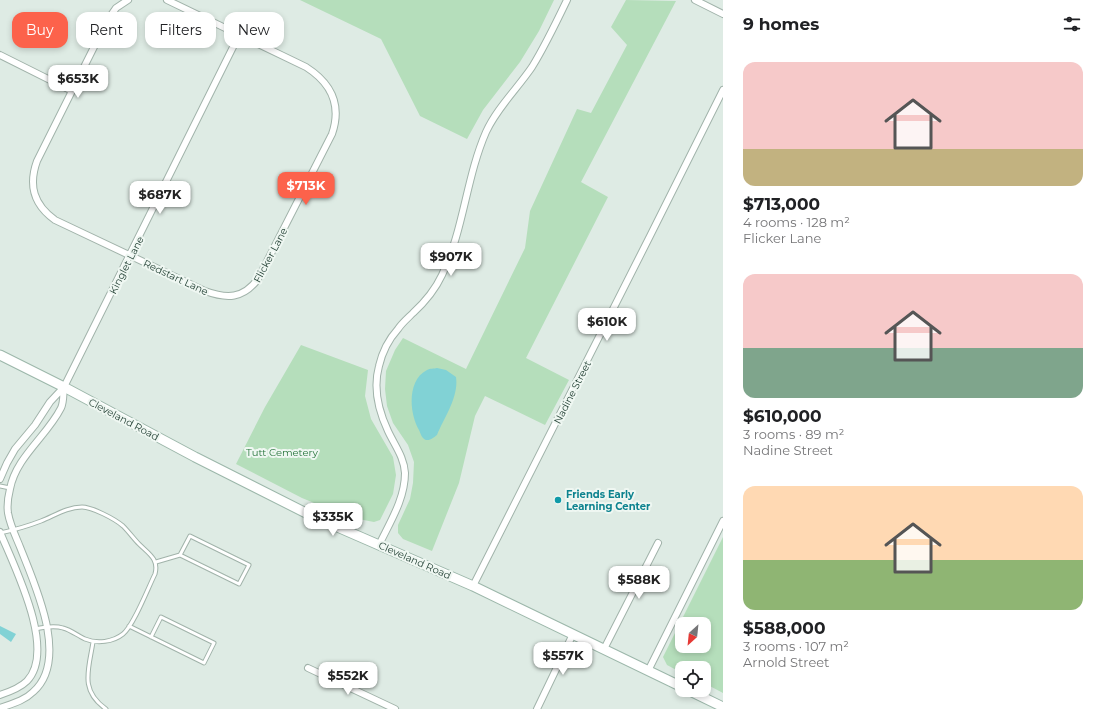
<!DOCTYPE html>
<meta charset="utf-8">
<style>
:root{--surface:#fff;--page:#f2f2f2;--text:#202124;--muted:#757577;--accent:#fc624b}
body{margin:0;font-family:Montserrat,sans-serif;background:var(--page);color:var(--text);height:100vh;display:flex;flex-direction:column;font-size:15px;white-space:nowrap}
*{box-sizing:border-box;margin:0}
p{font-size:13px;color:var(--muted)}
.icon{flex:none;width:22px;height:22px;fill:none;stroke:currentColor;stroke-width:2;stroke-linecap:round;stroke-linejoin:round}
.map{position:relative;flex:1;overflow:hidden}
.drawer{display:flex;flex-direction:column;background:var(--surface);width:380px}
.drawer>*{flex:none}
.banner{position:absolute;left:12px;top:12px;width:380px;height:36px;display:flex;gap:8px}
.needle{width:26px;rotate:207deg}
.fabs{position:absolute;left:675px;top:617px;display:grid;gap:8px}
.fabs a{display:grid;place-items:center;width:36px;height:36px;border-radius:8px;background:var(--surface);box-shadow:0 2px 6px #0003;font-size:20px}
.price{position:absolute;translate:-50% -34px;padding:0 9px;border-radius:8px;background:#fff;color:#222;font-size:13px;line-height:26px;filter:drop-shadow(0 1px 2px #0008)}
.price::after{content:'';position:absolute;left:50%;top:24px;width:12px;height:9px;margin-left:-6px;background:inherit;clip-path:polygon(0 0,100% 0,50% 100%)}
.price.active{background:var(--accent);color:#fff}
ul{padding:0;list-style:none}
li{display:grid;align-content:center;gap:8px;height:212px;padding:0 20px}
li span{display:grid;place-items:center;height:124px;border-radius:12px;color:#555}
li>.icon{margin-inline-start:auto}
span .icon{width:72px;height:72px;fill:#fffc;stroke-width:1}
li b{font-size:17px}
h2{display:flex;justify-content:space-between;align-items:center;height:48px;padding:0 20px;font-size:17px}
.chip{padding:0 14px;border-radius:12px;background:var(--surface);box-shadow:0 2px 6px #0003;font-size:14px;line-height:36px}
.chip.active{background:var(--accent);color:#fff}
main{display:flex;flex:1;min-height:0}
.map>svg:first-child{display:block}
.green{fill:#b5debb;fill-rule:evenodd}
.water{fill:#81d2d5}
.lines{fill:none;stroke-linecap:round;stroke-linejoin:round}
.service-casing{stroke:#a1b3aa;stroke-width:5}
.minor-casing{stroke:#a1b3aa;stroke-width:8}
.secondary-casing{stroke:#9cb7aa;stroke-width:11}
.service{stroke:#fff;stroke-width:3}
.minor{stroke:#fff;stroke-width:6}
.secondary{stroke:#fff;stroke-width:9}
.culture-dot{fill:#0f9aa8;stroke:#eff7f2;stroke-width:1.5}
.labels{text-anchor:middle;stroke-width:4;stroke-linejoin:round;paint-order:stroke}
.street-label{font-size:10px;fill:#1e3c30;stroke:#eff7f2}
.park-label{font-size:10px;fill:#26753b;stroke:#eff7f2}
.culture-label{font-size:10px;font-weight:bold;fill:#0d838f;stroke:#eff7f2;text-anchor:start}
</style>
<main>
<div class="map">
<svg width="723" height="709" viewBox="0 0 723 709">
<rect width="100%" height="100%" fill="#deebe4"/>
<path class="green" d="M 300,0 L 554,0 L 539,31 L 520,62 L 483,110 L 467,139 L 420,116 L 381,39 Z
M 626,0 L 676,1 L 581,182 L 608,197 L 526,358 L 569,380 L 545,425 L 485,396 L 475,416 L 459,483 L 432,551 L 403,539 L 398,533 L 398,525 L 410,499 L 413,483 L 414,462 L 408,445 L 393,423 L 387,406 L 385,389 L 386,371 L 395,350 L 403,338 L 466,369 L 525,248 L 530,211 L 577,109 L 591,113 L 627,45 L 611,27 Z
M 301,345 L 368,370 L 365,396 L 371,419 L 393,457 L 396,475 L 393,494 L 380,520 L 374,522 L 348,517 L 302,498 L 236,464 L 265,407 Z
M 723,537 L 723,693 L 704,683 L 704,668 L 682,668 L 682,673 L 667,665 L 663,657 ZM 682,624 L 704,624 L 704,646 L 682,646 Z"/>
<path class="water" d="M 437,368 L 446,370 L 456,377 C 459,397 444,418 437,435 C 433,438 428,443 423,438 C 421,436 420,432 419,430 C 409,413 407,380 427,370 C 430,368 434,369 437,368 Z
M 0,626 L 16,634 L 11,642 L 0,634 Z"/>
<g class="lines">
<defs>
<path id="service" d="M 0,486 L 10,488
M 0,533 C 14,530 28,526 41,521 C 54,516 67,507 82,507 C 92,507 115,519 123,526 C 129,532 134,539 139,544 C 149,554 159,559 155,574 C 148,588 134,625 123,634 C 113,642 97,644 85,639 C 78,636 71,630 63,628 C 54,625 44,627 35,629
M 156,562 L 180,555 L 190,536 L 249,565 L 239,584 L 180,555
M 129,626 L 204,663 L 214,643 L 161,617 L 151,637
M 93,642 C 89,669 79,690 106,709"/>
<path id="minor" d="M 128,0 L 116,8 L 107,21 L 37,161 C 28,186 34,205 55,220 L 205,291 C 227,299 243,299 258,279 L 332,134 C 342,105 331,83 306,67 L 167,0
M 695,0 L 723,14
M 0,55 L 72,91
M 0,479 L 7,463 L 15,449 L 35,425 L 50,402 L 64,387
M 0,532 C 14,566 57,650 27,681 C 20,688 9,692 0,695
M 379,545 C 390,522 405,499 405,473 C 404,457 395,446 388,431 C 379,412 373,388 379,366 C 382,353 389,339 398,329 C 402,323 408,318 413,313 C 425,302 435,290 442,275 C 464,229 466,178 486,132 C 497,108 517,89 532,67 C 545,46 556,23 567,0
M 473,586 L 650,236 L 723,90
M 604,649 L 658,543
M 308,668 L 395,709
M 648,671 L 723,521
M 0,708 C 11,704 24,701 33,692 C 70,660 35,585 20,547 C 16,537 10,525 8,513 C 7,506 8,497 10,489 C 16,457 47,436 61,408 C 64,402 63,393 64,387 L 239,35
M 537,709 L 573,634"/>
<path id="secondary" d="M 0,355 L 64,387 L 195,457 L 310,515 L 473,586 L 682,687
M 688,690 L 723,707"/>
</defs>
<use href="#service" class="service-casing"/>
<use href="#minor" class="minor-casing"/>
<use href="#secondary" class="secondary-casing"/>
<use href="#service" class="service"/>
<use href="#minor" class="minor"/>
<use href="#secondary" class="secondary"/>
</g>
<circle class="culture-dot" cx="558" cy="500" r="4"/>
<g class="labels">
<g class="street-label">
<text transform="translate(270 255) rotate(-62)" y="4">Flicker Lane</text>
<text transform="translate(126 265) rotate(-63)" y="4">Kinglet Lane</text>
<text transform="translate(176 277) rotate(25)" y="4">Redstart Lane</text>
<text transform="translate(572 392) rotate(-63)" y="4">Nadine Street</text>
<text transform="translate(124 419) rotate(28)" y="4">Cleveland Road</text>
<text transform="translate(415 560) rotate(24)" y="4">Cleveland Road</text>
</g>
<g class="park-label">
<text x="282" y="456">Tutt Cemetery</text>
</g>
<g class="culture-label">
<text x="566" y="498">Friends Early<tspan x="566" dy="12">Learning Center</tspan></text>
</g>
</g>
</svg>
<div class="fabs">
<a><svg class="needle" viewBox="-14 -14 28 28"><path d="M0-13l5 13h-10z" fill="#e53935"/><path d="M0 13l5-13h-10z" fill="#757577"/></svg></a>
<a><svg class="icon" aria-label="locate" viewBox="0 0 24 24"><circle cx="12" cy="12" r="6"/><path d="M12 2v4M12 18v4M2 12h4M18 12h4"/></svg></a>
</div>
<b class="price" style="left:78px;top:99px">$653K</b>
<b class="price active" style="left:306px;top:206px">$713K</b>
<b class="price" style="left:160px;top:215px">$687K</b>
<b class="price" style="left:451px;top:277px">$907K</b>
<b class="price" style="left:607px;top:342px">$610K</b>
<b class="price" style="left:333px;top:537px">$335K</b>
<b class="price" style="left:639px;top:600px">$588K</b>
<b class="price" style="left:563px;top:676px">$557K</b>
<b class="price" style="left:348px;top:696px">$552K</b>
<div class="banner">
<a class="chip active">Buy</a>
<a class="chip">Rent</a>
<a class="chip">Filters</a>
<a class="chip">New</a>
</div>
</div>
<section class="drawer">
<h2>9 homes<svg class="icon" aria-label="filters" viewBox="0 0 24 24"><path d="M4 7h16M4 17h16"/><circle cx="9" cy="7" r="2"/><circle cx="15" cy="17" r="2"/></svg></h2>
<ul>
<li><span style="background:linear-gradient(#f6c9c9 70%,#c2b280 0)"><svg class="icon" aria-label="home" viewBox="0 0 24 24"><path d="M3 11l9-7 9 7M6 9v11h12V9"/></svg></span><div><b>$713,000</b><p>4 rooms · 128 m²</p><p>Flicker Lane</p></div></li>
<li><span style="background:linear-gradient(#f6c9c9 60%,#7fa58c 0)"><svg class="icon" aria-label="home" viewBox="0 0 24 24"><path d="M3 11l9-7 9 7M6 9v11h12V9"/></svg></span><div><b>$610,000</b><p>3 rooms · 89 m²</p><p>Nadine Street</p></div></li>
<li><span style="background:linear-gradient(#ffd9b3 60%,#8fb573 0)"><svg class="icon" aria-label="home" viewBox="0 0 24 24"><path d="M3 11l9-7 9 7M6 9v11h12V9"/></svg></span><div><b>$588,000</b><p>3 rooms · 107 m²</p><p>Arnold Street</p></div></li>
</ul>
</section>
</main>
